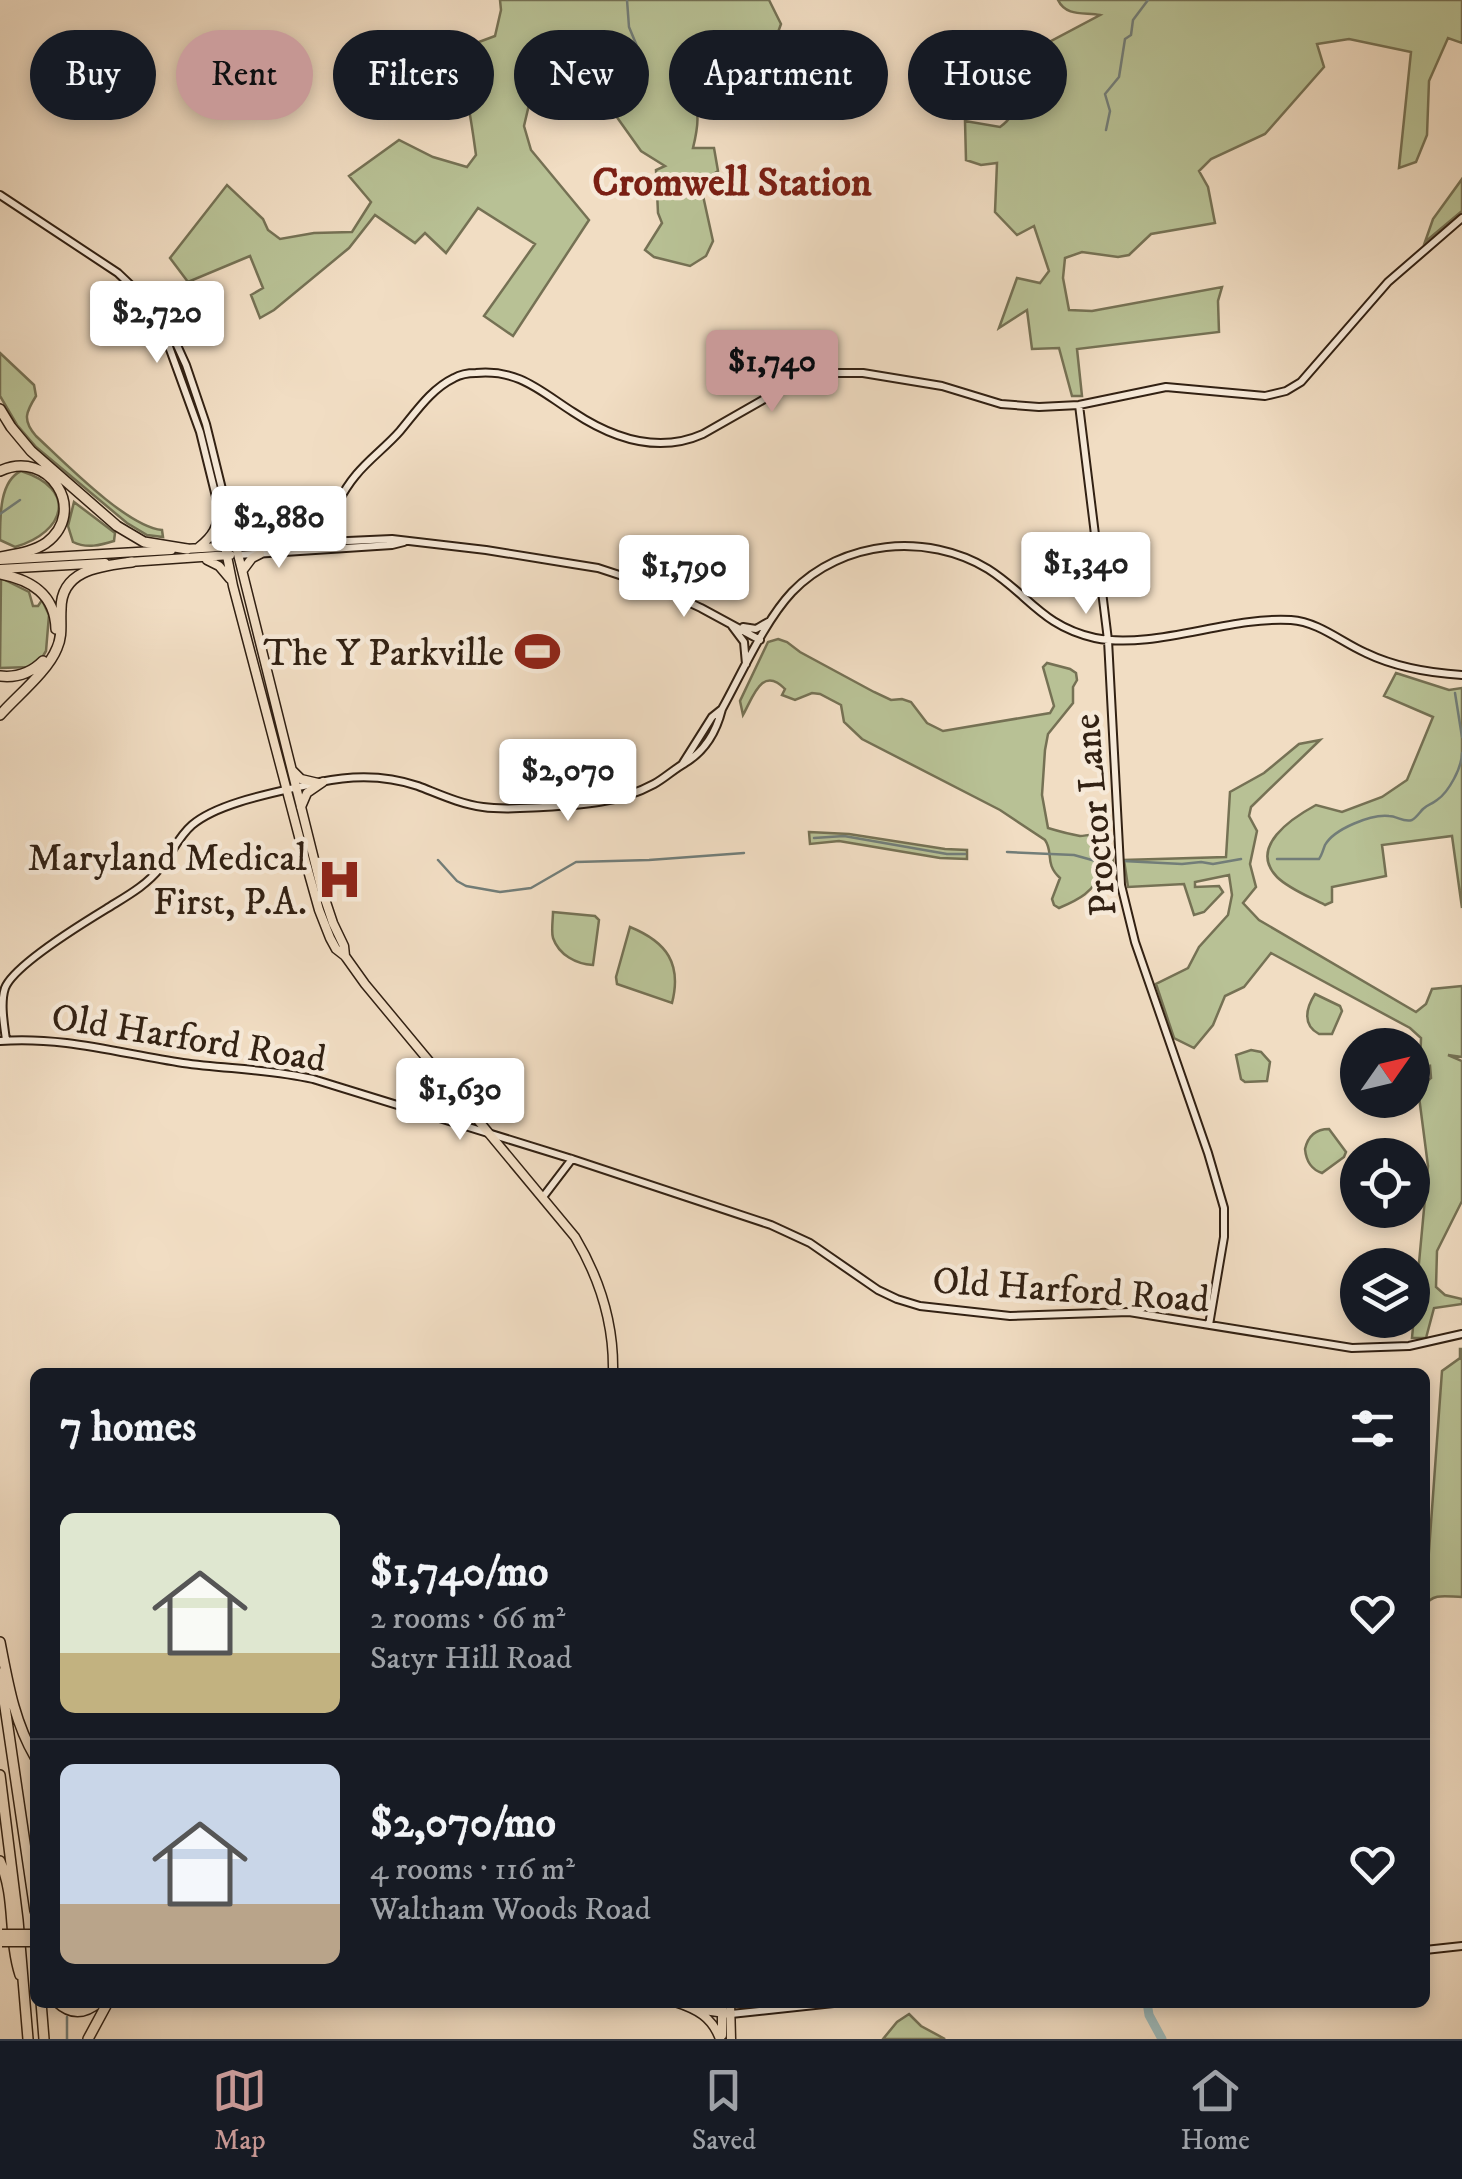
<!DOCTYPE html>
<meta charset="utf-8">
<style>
:root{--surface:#171b24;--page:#242831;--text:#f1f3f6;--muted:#9ea1a6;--line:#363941;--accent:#c59692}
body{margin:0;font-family:"IM FELL DW Pica",serif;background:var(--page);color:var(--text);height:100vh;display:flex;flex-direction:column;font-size:38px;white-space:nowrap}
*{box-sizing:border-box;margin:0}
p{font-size:32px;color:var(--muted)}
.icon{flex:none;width:55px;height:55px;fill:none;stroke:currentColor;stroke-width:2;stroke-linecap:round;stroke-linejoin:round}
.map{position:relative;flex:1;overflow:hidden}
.drawer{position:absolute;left:30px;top:1368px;width:1400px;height:640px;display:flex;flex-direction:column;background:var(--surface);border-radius:15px;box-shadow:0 5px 15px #0003}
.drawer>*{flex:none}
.guide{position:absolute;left:30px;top:30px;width:1402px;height:90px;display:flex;gap:20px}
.needle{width:65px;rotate:56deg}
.controls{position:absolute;left:1340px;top:1028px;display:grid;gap:20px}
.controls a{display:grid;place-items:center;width:90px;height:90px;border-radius:50%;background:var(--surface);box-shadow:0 5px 15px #0003;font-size:50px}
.price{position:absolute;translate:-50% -85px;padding:0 22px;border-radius:10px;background:#fff;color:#222;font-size:32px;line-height:65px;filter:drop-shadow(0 2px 5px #0008)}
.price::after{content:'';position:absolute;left:50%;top:60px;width:30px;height:22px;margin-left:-15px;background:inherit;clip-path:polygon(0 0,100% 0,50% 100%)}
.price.active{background:var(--accent);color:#111}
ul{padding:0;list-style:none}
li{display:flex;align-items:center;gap:30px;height:250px;padding:0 30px}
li+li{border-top:2px solid var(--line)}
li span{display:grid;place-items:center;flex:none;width:280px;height:200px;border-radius:15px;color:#555}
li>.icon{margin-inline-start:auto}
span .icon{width:120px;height:120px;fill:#fffc;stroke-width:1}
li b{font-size:42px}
h2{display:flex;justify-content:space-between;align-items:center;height:120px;padding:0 30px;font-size:42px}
.tag{padding:0 35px;border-radius:45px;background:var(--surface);box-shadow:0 5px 15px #0003;font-size:35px;line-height:90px}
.tag.active{background:var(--accent);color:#111}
.tab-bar{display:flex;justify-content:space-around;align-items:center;height:140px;border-top:2px solid var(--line);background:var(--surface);font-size:28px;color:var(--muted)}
.tab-bar a{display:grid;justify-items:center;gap:5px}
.tab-bar .active{color:var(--accent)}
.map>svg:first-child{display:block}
.green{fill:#b8c195;stroke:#757154;stroke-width:2.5}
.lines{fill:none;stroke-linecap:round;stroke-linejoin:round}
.stream{stroke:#727d78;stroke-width:2.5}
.river{stroke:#9cbabb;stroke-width:9}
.secondary-casing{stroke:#322113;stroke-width:10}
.primary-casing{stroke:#322113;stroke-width:11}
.highway-casing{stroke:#322113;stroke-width:12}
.secondary{stroke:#f6e9d8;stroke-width:6}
.primary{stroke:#f1ddc3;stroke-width:8}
.highway{stroke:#f1ddc3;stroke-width:9}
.primary-bridge-casing{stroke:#322113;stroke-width:11;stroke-linecap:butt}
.primary-bridge{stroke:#f1ddc3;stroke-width:8}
.labels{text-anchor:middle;stroke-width:9;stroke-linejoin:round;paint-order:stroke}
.poi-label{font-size:38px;fill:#322113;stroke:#f6e9d8;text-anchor:end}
.street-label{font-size:38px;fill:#322113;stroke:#f6e9d8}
.neighbourhood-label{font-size:40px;font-weight:bold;fill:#7a1f14;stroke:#f6e9d8}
</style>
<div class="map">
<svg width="1462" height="2039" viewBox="0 0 1462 2039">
<rect width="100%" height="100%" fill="#f1ddc3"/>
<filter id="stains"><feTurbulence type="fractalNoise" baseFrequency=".002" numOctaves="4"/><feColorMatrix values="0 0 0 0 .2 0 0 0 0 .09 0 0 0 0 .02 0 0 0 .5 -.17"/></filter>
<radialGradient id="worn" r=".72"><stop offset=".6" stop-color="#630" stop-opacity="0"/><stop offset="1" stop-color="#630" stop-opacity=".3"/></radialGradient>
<path class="green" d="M 500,0 L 769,0 L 781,24 L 777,35 L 765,40 L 737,43 L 718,55 L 703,56 L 688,54 L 679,60 L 679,63 L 688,64 L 694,77 L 689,86 C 699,113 700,119 693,148 L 714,148 L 718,171 L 700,182 L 713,241 L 706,256 L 690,266 L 654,257 L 645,250 L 662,223 L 658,213 L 656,170 L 665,166 L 641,151 L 604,99 L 535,79 L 524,126 L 531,150 L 589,220 L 513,336 L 484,316 L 535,244 L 478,208 L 446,253 L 425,233 L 415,243 L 375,215 L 349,248 L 274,310 L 260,318 L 251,295 L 263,288 L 250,256 L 188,282 L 170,258 L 227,185 L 263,219 L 268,230 L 280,239 L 314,233 L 352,232 L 371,202 L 349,176 L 399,140 L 433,157 L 467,167 L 476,155 C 471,120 467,85 452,52 L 495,36 L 501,10 Z
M 1058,0 L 1462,0 L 1462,43 L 1448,38 L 1429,81 L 1427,135 L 1416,162 L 1399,168 L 1411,52 L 1349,39 L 1317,44 L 1324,67 L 1265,134 L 1211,159 L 1199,171 L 1208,187 L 1215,223 L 1151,234 L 1129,255 L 1118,257 L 1082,252 L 1065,258 L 1063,278 L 1069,310 L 1092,311 L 1222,287 L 1218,301 L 1219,332 L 1077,349 L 1082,396 L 1072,396 L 1059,348 L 1032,349 L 1027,310 L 999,328 L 1017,278 L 1040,283 L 1049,271 L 1034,226 L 1017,235 L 995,212 L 997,163 L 981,165 L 966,160 L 965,121 L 1000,127 C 1026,109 1016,79 1008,53 L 1049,42 L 1100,15 C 1085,12 1066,17 1058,0 Z
M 1462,179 L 1462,211 L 1425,242 L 1433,219 Z
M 0,353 L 34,385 L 36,396 C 26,412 22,420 36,436 C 63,461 127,527 162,530 L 163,537 L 147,535 L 127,523 L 36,447 L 17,425 L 0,396 Z
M 21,471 C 78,489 66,532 15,547 L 0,540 C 0,514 0,481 21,471 Z
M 74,502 L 115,533 L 114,541 C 101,545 87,549 73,542 L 68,526 Z
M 1,578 L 29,592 L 33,606 L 38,606 L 42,600 L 49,615 L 46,651 L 40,661 L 31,667 L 0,668 Z
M 778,639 L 787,642 L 800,652 L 874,692 L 891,700 L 902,699 L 911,702 L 927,723 L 943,731 L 1050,713 L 1054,706 L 1043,667 L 1047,663 L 1070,669 L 1076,673 L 1077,680 L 1073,687 L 1073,703 L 1048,734 L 1045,750 L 1042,795 L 1048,828 C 1058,831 1069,834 1080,836 C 1085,836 1090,834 1096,835 C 1111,835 1113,855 1113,867 L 1101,870 C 1095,892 1078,900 1059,908 L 1054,905 L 1052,899 L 1060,878 C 1044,863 1054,853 1045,840 L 1000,810 L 862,739 L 844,722 L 841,705 L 820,694 L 812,693 L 795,700 L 782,695 L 785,689 C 762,665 753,697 743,715 L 740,701 L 768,642 Z
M 1396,673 L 1449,690 L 1462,688 L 1462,908 L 1452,836 L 1382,845 L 1386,876 L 1332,887 L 1332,902 L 1325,905 C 1310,897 1289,889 1277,877 C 1248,847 1292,818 1316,805 L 1342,812 L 1382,797 L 1407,780 L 1433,717 L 1384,696 Z
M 1320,740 L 1251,807 L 1249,816 L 1257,831 L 1250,864 L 1256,887 L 1243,903 L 1259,920 L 1416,1012 L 1426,1004 L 1432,989 L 1462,986 L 1462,1057 L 1448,1055 L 1462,1061 L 1462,1201 L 1437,1251 L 1436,1287 L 1445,1295 L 1462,1299 L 1462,1304 L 1434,1308 L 1426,1338 L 1412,1338 L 1428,1166 L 1418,1089 L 1431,1078 L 1430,1066 L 1420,1069 L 1421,1038 L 1410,1028 L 1271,953 L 1244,987 L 1225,996 L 1213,1025 L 1194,1048 L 1174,1038 L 1156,984 L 1188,968 L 1199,947 L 1228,915 L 1232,895 L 1229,875 L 1195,882 L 1195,887 L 1219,886 L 1223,892 L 1204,912 L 1194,915 L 1184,884 L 1128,887 L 1124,860 L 1226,857 L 1230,792 L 1264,773 L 1299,744 Z
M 809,832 L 849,834 L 945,849 L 967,850 L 967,859 L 940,858 L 839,841 L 810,844 Z
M 553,912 L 595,916 L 599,920 L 593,965 C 576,964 559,955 553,938 C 551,931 553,920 553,912 Z
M 630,927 C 667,942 682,964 672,1003 L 617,984 L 616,977 Z
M 1315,994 L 1340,1006 L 1342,1011 L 1332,1034 L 1319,1034 C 1302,1025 1306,1008 1315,994 Z
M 1251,1050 L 1261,1052 L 1270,1062 L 1267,1081 L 1245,1082 L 1241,1079 L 1236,1055 Z
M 1329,1129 L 1346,1152 L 1344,1157 L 1322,1173 C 1310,1169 1306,1160 1305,1149 C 1308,1136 1316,1129 1329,1129 Z
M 1460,1349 L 1462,1349 L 1462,1597 C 1448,1597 1433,1592 1425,1606 C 1430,1528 1437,1449 1442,1371 L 1460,1358 Z
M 909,2014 L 921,2026 L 945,2039 L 883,2039 L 897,2022 Z"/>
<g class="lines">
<path class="stream" d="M 627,0 L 629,27 L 639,51 L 638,68 L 641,81
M 1106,130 L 1110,111 L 1105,94 L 1119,77 L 1125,39 L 1131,35 L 1133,20 L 1148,0
M 0,514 L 20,500
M 1455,693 L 1462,737
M 814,838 L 844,836 L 947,854 L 965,854
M 1007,852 L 1074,855 L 1110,865
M 1277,859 L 1319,859 C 1322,855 1323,850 1325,845 C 1334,829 1371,814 1389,816 C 1397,816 1404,823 1412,820 C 1416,818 1420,812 1423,809 C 1430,803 1429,806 1437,800 C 1449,792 1462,767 1462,753
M 438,860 L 457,881 L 466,886 L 500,892 L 531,888 L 576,862 L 649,860 L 744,853
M 1123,861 L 1182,864 L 1201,862 L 1213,864 L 1241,859
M 67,2002 L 67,2004
M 67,2039 L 67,2017"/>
<path class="river" d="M 1147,2002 L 1149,2015 L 1162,2039"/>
<defs>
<path id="secondary" d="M 0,195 L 118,273 L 138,292 L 171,332 L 186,365 L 206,424 L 236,546 L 392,539 L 486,550 L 573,564 L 598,568 L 656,587 L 701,608 L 760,640
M 160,322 L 200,432 L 219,509 L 225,546
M 1079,405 L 1108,640 L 1121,885 L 1135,942 L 1208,1153 L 1224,1208 L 1224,1237 L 1209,1325
M 316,549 C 327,525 339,495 356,475 C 369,459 386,447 400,431 C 416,412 431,389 454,378 C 461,374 468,373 476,373 C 519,369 540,391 573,412 C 612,438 658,454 703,434 L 789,385 L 835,373 L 863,373 L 942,386 L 1001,404 L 1039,407 L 1079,405 L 1166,387 L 1265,396 L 1286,391 L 1301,382 L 1388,282 L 1462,218
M 238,555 L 392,545 L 404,542
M 732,626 L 744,642 L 746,664
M 743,627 L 756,629 L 768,622
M 683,763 L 712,717 L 722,709
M 6,1040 C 4,1024 0,1003 5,988 C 14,965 83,923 106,909 C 125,897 146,886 160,868 C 171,855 178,837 192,825 C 220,801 284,791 320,782 C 353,775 386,775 418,786 C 439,794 460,804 483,807 C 503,810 523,808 543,807 C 582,805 619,803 654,784 C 665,778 674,769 685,763 C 705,751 716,733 722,709 C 742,673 764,622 792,592 C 842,540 927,532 988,569 C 1029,595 1042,626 1095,638 C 1154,650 1230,616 1291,620 C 1319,622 1341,642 1366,653 C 1395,667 1431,673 1462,675
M 0,1041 C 63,1036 122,1054 183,1063 C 226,1069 270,1069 313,1079 L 572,1159 L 771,1225 L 810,1243 L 878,1290 L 897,1299 L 920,1306 L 1010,1316 L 1129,1312 L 1352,1348 L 1409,1346 L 1462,1334
M 439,1118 L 446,1087 L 449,1085
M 543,1197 L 572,1159
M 1425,1950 L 1462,1946
M 731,2014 L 843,2002"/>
<path id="primary" d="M 225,546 L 233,586 L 307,867 L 319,910 L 330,938 L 336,949 L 345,956 L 365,984 L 575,1237 C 600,1279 614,1322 613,1372
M 199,547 C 213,536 218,527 219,509
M 185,549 L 236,546 L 321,887 L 333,923 L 344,946 L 345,956
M 0,560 L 171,550
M 207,560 L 219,566 L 230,579
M 129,562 L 230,555
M 0,569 L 105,563
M 243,570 L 252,558 L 260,554
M 292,770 L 301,779 L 318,783
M 301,807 L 307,793 L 323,782
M 675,2002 C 697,2009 712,2017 720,2039
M 722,2002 L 722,2035
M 730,2002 L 731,2039
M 698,2009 L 731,2014"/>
<path id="highway" d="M 0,409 L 11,427 L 31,451 L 117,526 L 144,542 L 187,549
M 0,471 C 49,448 89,511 46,543 C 33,552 15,554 0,557
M 0,574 C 31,580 55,594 56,629
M 0,676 C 17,678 31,673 43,661
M 0,715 C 17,696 48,671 57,648 C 63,635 60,623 61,609 C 61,569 102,566 132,562
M 0,1642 C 8,1683 14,1721 35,1757
M 0,1673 L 35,1911
M 0,1775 L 18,1920 L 28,2039
M 0,1861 C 16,1897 8,1938 20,1975
M 41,2002 L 44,2039
M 57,2002 C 71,2015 85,2014 99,2002
M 88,2039 L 108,2002"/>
</defs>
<use href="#secondary" class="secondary-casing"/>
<use href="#primary" class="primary-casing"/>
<use href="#highway" class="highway-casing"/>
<use href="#secondary" class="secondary"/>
<use href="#primary" class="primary"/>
<use href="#highway" class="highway"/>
<defs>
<path id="primary-bridge" d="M 2,1934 L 35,1934
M 2,1942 L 35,1942"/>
</defs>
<use href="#primary-bridge" class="primary-bridge-casing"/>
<use href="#primary-bridge" class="primary-bridge"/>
</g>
<defs>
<symbol id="stadium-bare" viewBox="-9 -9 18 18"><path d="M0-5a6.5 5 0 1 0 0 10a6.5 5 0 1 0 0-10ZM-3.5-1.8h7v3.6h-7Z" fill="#8f2418" stroke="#f6e9d8" stroke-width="2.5" paint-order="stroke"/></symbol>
<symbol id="hospital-bare" viewBox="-9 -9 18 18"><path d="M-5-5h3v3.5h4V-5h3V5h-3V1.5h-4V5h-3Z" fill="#8f2418" stroke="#f6e9d8" stroke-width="2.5" paint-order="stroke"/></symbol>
</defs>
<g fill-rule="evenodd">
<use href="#stadium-bare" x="506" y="620" width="63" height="63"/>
<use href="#hospital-bare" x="308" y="848" width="63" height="63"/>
</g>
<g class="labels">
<g class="poi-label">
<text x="504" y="665">The Y Parkville</text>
<text x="307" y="870">Maryland Medical<tspan x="307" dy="44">First, P.A.</tspan></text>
</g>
<g class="street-label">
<text transform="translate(1094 815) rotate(-95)" y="13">Proctor Lane</text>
<text transform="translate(189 1037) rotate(9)" y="13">Old Harford Road</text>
<text transform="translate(1071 1289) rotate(4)" y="13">Old Harford Road</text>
</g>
<g class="neighbourhood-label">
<text x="732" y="195">Cromwell Station</text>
</g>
</g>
<rect width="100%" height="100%" filter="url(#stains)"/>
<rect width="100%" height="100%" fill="url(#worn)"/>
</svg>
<div class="controls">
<a><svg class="needle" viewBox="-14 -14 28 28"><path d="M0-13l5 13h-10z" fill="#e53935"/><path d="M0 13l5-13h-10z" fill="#9ea1a6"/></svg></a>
<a><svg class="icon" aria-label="locate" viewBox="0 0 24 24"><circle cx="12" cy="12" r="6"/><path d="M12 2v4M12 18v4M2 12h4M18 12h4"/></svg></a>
<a><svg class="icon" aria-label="layers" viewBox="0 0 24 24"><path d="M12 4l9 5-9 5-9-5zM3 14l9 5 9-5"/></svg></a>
</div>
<b class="price" style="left:157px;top:366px">$2,720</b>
<b class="price active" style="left:772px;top:415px">$1,740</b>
<b class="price" style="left:279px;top:571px">$2,880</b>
<b class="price" style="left:1086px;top:617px">$1,340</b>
<b class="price" style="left:684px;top:620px">$1,790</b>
<b class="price" style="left:568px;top:824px">$2,070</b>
<b class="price" style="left:460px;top:1143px">$1,630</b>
<div class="guide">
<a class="tag">Buy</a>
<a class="tag active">Rent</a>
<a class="tag">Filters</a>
<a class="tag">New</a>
<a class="tag">Apartment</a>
<a class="tag">House</a>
</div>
<section class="drawer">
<h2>7 homes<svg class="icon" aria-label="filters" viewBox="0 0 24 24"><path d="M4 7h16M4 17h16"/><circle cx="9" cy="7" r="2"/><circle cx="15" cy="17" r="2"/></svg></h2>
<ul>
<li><span style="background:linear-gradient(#dfe7d0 70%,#c2b280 0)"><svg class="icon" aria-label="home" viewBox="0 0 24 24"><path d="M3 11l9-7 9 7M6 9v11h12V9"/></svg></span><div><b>$1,740/mo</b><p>2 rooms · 66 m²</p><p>Satyr Hill Road</p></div><svg class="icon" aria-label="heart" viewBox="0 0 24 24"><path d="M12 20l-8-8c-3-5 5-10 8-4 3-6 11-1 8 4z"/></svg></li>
<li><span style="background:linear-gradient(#c9d6e8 70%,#b9a48a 0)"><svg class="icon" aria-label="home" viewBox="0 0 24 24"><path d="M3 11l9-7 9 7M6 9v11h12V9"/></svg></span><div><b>$2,070/mo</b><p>4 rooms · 116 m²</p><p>Waltham Woods Road</p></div><svg class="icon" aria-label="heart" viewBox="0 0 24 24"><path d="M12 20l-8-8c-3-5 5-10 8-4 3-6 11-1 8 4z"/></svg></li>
</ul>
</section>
</div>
<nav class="tab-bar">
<a class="active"><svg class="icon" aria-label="map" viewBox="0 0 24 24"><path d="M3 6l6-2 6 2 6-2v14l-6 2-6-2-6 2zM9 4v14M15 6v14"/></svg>Map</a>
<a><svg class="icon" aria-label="saved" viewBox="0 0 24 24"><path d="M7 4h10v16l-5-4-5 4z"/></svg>Saved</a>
<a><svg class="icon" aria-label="home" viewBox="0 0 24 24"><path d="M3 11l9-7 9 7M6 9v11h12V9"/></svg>Home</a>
</nav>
